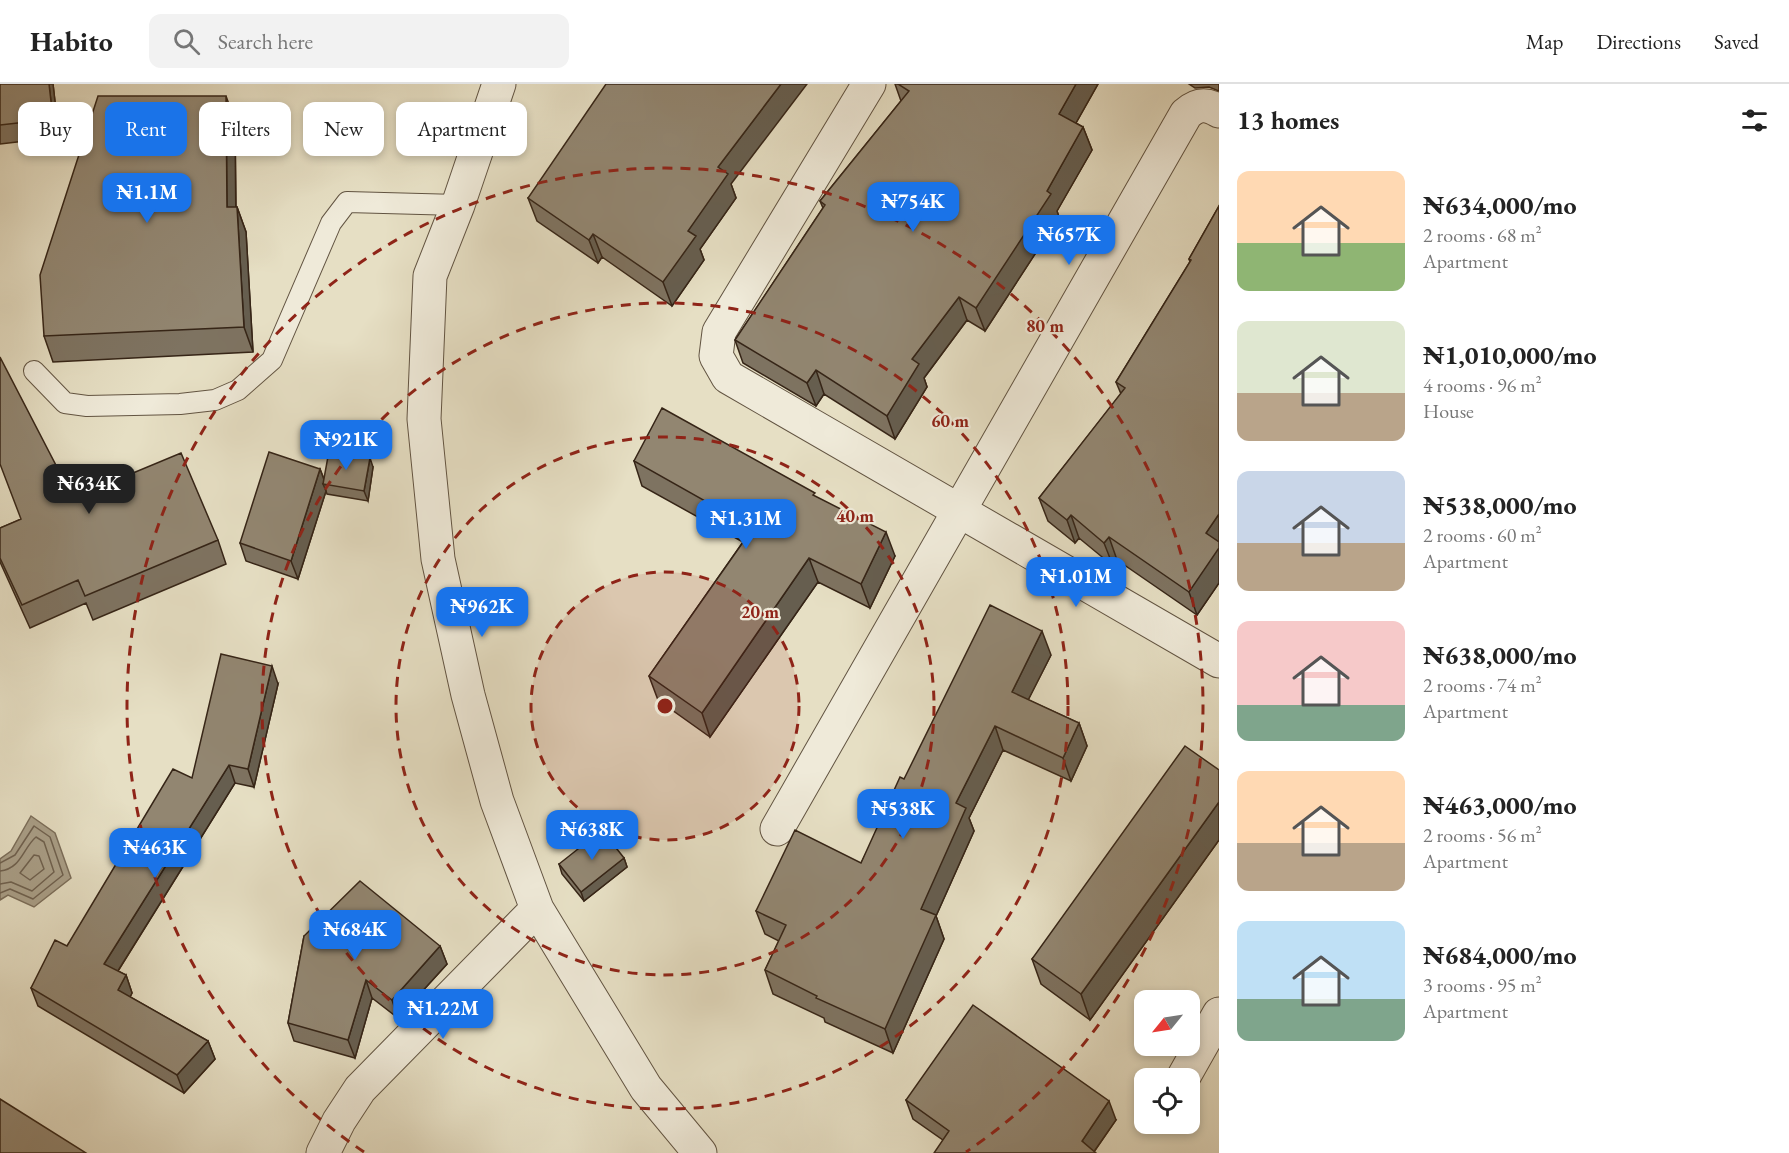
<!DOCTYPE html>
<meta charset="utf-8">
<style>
:root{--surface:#fff;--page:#f2f2f2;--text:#222;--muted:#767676;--line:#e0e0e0;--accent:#1a73e8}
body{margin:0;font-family:"EB Garamond",serif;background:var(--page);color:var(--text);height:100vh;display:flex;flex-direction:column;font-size:22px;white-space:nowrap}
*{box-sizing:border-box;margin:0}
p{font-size:20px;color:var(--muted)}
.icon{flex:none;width:33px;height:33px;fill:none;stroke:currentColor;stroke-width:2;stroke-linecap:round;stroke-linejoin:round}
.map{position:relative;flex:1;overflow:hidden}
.panel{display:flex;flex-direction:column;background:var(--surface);width:570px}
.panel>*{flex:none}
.guide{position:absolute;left:18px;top:18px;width:570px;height:54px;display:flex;gap:12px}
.needle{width:39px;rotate:240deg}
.fabs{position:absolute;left:1134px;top:906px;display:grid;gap:12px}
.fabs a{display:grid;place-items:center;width:66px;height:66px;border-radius:12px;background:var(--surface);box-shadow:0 3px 9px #0003;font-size:30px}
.price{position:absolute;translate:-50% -51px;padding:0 14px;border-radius:12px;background:var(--accent);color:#fff;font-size:20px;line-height:39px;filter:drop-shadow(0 2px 3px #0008)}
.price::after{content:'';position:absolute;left:50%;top:36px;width:18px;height:14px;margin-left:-9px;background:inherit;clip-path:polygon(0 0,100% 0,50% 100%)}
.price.on{background:#222;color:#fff}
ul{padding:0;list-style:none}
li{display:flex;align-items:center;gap:18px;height:150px;padding:0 18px}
li span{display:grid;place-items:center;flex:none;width:168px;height:120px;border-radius:12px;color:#555}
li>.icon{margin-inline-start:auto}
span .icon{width:72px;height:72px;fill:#fffc;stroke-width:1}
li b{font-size:26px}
h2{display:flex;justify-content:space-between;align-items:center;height:72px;padding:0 18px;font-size:26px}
.pill{padding:0 21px;border-radius:12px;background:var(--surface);box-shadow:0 3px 9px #0003;font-size:21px;line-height:54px}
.pill.on{background:var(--accent);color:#fff}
header{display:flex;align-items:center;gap:36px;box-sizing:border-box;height:84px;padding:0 30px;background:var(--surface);border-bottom:2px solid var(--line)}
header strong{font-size:28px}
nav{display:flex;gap:33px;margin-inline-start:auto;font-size:21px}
.search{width:420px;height:54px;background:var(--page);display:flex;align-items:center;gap:15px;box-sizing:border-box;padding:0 21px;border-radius:12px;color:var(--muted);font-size:22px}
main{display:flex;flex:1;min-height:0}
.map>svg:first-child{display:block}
.water{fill:#aaa089;stroke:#7c6f5b;stroke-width:1.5}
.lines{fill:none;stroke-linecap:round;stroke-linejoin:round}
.shore{stroke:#706250;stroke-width:1.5}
.service-casing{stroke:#625442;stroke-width:22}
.minor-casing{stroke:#625442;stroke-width:35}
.service{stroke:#efead9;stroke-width:20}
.minor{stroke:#efead9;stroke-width:33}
.wall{fill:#7e7361;stroke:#362517;stroke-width:1.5}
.shaded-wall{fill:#665e4f;stroke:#362517;stroke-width:1.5}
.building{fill:#928671;stroke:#362517;stroke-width:1.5}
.ring{fill:none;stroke:#8f2418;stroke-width:3;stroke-dasharray:10 8}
.centre{fill:#8f2418;stroke:#efead9;stroke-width:3}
.ring-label{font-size:18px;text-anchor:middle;font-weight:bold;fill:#8f2418;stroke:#efead9;stroke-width:4.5;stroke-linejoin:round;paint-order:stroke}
</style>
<header>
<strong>Habito</strong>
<div class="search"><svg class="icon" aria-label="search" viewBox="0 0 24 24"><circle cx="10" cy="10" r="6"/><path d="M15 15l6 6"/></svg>Search here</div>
<nav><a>Map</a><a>Directions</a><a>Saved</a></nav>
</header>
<main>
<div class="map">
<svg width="1219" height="1069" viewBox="0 0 1219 1069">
<rect width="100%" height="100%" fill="#e6dfc4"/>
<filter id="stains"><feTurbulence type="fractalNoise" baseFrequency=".00333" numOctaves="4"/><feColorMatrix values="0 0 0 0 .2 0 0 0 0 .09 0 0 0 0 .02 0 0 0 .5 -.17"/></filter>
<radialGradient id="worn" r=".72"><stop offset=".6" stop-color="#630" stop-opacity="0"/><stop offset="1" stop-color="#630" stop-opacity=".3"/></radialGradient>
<path class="water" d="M 31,732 L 55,749 L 71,794 L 34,823 L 8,811 L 0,816 L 0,775 L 11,767 Z"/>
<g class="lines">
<path class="shore" d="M 34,771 L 39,772 L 44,785 L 30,796 L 20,789 Z
M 0,779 L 15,771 L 34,742 L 50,753 L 63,791 L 33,815 L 10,805 L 0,809
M 0,787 C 21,785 23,764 36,753 L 44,758 L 54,788 L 32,807 L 11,798 L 0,800"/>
<defs>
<path id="service" d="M 34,287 L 65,319 L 87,322 L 180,320 L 215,316 L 238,306 L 272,276 L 331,139 L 347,118 L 458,121"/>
<path id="minor" d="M 499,0 L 458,121 L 430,192 L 424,335 L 438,475 L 468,611 L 497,717 L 537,825 L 646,1004 L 700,1069
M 869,0 L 719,248 L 716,272 L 728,293 L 1219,577
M 777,745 L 1186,30 C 1197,20 1206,19 1219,27
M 1183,994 L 1219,930
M 323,1069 L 339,1037 L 360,1005 L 537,825"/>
</defs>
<use href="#service" class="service-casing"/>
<use href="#minor" class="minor-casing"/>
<use href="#service" class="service"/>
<use href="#minor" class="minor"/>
</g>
<path class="wall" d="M 0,0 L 53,0 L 59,53 L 0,60 Z
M 895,0 L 1098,0 L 1076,39 L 1083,43 L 1092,66 L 1057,127 L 1059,133 L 985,247 L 967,236 L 924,294 L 927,303 L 895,355 L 824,310 L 816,322 L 743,279 L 735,256 L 823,124 L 820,117 L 901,17 Z
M 1189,0 L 1219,0 L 1219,7 L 1209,3 L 1195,4 Z
M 235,37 L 236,123 L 237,123 L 246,148 L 253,268 L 53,278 L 44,252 Z
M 731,100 L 736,114 L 700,165 L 704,176 L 672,222 L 602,173 L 598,179 L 537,137 L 528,114 Z
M 1219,122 L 1219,499 L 1197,531 L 1117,476 L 1113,482 L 1079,454 L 1075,459 L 1048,437 L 1039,414 L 1121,310 L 1116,298 L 1190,178 L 1189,175 Z
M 634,377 L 816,413 L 895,472 L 870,524 L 818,498 L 710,653 L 658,616 L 649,592 L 743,458 L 642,402 Z
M 373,383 L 368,417 L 327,410 L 326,407 L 298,495 L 246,477 L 240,459 L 320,385 L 324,395 Z
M 73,414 L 218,456 L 226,480 L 93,536 L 86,519 L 30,544 L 0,478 L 0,444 Z
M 1051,571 L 1028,616 L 1079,639 L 1087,662 L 1071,697 L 1003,666 L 969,734 L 974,747 L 936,832 L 944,855 L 893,969 L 825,938 L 824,934 L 773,910 L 765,886 L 779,857 L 765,850 L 756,827 L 861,779 L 904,695 Z
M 278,600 L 254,703 L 235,699 L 118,887 L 126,891 L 132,909 L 130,913 L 208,957 L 215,975 L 184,1009 L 38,922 L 31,904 L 67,862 L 192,694 Z
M 1219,686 L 1219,756 L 1090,936 L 1041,900 L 1032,875 Z
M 624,774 L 627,783 L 584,817 L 562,790 L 559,780 Z
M 304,852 L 440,862 L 447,880 L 398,934 L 372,914 L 355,974 L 294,957 L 288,939 Z
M 906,1016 L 1116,1036 L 1094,1068 L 943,1056 L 913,1035 Z"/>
<path class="shaded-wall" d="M 49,0 L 53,0 L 59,53 L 53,35 Z
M 781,0 L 807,0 L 731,100 L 736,114 L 700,165 L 704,176 L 672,222 L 663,198 L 688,147 L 718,83 Z
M 1076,0 L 1098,0 L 1068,53 L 1059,30 Z
M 226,12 L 235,37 L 236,149 L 227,123 Z
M 1083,43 L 1092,66 L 1057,127 L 1059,133 L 985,247 L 976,224 L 1047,107 Z
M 237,123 L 246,148 L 253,268 L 244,243 Z
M 593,150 L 602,173 L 598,179 L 589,156 Z
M 959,213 L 967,236 L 924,294 L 927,303 L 895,355 L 887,332 L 912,275 Z
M 816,286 L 824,310 L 816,322 L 807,299 Z
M 370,374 L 373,383 L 368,417 L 364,407 Z
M 320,385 L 326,401 L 323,400 L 326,407 L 298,495 L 291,477 Z
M 1219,430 L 1219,499 L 1197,531 L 1189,508 L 1206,449 Z
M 1071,431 L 1079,454 L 1075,459 L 1067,436 Z
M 886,448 L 895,472 L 870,524 L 861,500 Z
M 1109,453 L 1117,476 L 1113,482 L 1104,459 Z
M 809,474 L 818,498 L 710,653 L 702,629 Z
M 1042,547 L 1051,571 L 1020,632 L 1012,608 Z
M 272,582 L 278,600 L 254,703 L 248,685 Z
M 1079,639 L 1087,662 L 1071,697 L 1063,674 Z
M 995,642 L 1003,666 L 969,734 L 974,747 L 936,832 L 944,855 L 893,969 L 885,945 L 921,825 L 956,719 Z
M 229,681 L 235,699 L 111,898 L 104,880 Z
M 1219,718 L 1219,756 L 1090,936 L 1081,910 Z
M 624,774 L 627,783 L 584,817 L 581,808 Z
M 440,862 L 447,880 L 398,934 L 392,916 Z
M 126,891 L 132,909 L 125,924 L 118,906 Z
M 366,896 L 372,914 L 355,974 L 348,956 Z
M 208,957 L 215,975 L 184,1009 L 177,991 Z
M 1109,1017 L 1116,1036 L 1093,1069 L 1082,1057 Z"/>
<path class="building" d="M 0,0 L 49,0 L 53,35 L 0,41 Z
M 606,0 L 781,0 L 718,83 L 728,90 L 688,147 L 696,152 L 663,198 L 593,150 L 589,156 L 528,114 Z
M 898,0 L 1076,0 L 1059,30 L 1083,43 L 1047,107 L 1051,110 L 976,224 L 959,213 L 912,275 L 919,280 L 887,332 L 816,286 L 807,299 L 735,256 L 825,121 L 820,117 L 909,7 Z
M 98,12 L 226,12 L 227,123 L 237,123 L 244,243 L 44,252 L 40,191 Z
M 1219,122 L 1219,430 L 1206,449 L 1219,458 L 1219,464 L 1189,508 L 1109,453 L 1104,459 L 1071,431 L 1067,436 L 1039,414 L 1125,304 L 1116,298 L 1191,176 L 1189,175 Z
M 0,273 L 73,414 L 181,369 L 218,456 L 85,512 L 78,496 L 22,521 L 0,474 L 0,444 L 21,435 L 0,380 Z
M 662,324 L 815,409 L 813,411 L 886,448 L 861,500 L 809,474 L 702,629 L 649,592 L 753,444 L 634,377 Z
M 329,367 L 370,374 L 364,407 L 323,400 Z
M 269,368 L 320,385 L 291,477 L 240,459 Z
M 990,521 L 1042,547 L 1012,608 L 1079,639 L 1063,674 L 995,642 L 956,719 L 966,724 L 921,825 L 936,831 L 885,945 L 816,914 L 817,912 L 765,886 L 786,841 L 756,827 L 795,746 L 861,779 L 900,693 L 904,695 Z
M 221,570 L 272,582 L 248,685 L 229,681 L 104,880 L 126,891 L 118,906 L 208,957 L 177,991 L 31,904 L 55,856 L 67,862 L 173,685 L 192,694 Z
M 1185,662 L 1219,686 L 1219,718 L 1081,910 L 1032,875 Z
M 602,746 L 624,774 L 581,808 L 559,780 Z
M 360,797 L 440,862 L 392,916 L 366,896 L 348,956 L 288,939 L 304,852 Z
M 973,921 L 1109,1017 L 1082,1057 L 1096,1069 L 934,1069 L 949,1047 L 906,1016 Z
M 0,1015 L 86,1069 L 0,1069 Z"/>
<circle cx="665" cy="622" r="134" fill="#8f2418" fill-opacity=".12"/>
<g class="ring">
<circle cx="665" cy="622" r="134"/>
<circle cx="665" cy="622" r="269"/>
<circle cx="665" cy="622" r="403"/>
<path d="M364 1068A538 538 0 1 1 966 1068"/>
</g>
<circle cx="665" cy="622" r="9" class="centre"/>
<g class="ring-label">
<text x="1045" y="248">80 m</text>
<text x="950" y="343">60 m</text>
<text x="855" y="438">40 m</text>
<text x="760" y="534">20 m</text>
</g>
<rect width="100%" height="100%" filter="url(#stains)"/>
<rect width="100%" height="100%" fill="url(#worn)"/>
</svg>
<div class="fabs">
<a><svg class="needle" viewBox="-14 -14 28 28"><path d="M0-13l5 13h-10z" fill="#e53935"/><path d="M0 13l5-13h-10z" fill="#767676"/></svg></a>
<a><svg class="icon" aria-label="locate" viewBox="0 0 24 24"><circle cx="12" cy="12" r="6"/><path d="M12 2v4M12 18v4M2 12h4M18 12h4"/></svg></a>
</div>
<b class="price" style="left:147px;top:140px">₦1.1M</b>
<b class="price" style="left:913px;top:149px">₦754K</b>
<b class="price" style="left:1069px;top:182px">₦657K</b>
<b class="price" style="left:346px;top:387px">₦921K</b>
<b class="price on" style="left:89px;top:431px">₦634K</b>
<b class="price" style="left:746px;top:466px">₦1.31M</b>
<b class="price" style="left:1076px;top:524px">₦1.01M</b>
<b class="price" style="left:482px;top:554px">₦962K</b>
<b class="price" style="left:903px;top:756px">₦538K</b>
<b class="price" style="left:592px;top:777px">₦638K</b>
<b class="price" style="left:155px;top:795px">₦463K</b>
<b class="price" style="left:355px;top:877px">₦684K</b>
<b class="price" style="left:443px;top:956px">₦1.22M</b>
<div class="guide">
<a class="pill">Buy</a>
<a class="pill on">Rent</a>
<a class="pill">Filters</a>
<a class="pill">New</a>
<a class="pill">Apartment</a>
</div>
</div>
<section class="panel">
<h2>13 homes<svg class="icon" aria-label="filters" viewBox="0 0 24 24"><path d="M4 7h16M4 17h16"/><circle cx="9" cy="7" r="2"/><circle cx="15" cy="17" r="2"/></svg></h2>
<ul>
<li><span style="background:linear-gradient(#ffd9b3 60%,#8fb573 0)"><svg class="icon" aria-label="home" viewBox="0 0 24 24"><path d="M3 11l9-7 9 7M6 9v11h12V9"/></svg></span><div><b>₦634,000/mo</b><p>2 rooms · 68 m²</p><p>Apartment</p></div></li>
<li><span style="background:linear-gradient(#dfe7d0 60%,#b9a48a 0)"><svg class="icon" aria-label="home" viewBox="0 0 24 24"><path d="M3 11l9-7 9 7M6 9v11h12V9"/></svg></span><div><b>₦1,010,000/mo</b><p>4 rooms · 96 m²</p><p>House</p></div></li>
<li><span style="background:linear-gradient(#c9d6e8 60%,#b9a48a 0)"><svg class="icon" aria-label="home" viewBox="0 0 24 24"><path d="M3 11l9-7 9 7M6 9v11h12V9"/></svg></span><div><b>₦538,000/mo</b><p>2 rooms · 60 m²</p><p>Apartment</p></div></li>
<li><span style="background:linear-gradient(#f6c9c9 70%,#7fa58c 0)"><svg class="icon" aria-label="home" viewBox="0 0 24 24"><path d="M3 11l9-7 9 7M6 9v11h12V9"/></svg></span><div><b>₦638,000/mo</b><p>2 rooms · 74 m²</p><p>Apartment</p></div></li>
<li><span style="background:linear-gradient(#ffd9b3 60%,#b9a48a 0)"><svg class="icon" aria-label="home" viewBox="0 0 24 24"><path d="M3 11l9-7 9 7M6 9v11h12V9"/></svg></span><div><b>₦463,000/mo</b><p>2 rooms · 56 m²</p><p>Apartment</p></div></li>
<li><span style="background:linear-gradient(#bfe0f5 65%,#7fa58c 0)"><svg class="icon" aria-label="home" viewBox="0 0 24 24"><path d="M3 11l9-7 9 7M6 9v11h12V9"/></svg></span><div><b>₦684,000/mo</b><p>3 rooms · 95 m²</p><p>Apartment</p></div></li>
</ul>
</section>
</main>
